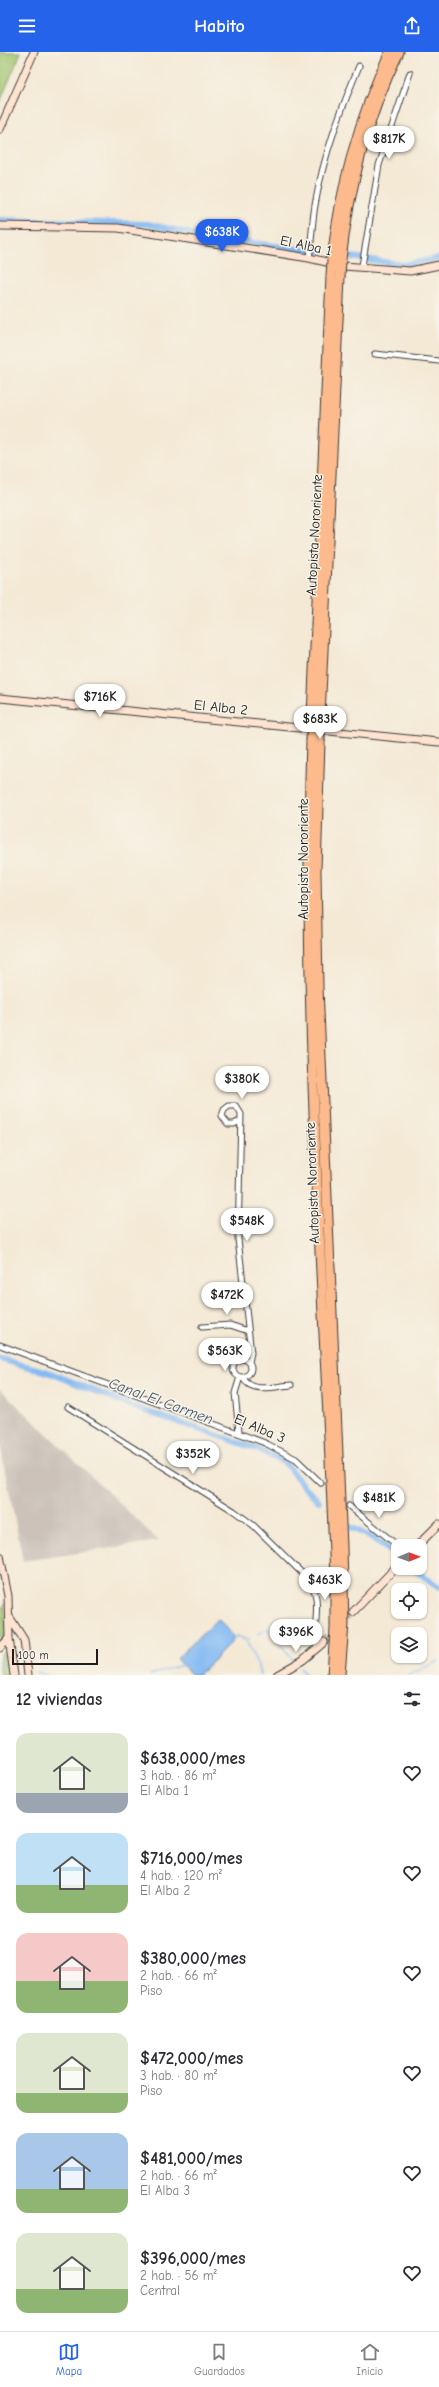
<!DOCTYPE html>
<html lang="es">
<meta charset="utf-8">
<style>
:root{--surface:#fff;--page:#f2f2f3;--text:#2b2b33;--muted:#7c7c81;--line:#e1e1e2;--accent:#2563eb}
body{margin:0;font-family:"Comic Neue",sans-serif;background:var(--page);color:var(--text);height:100vh;display:flex;flex-direction:column;font-size:15px;white-space:nowrap}
*{box-sizing:border-box;margin:0}
p{font-size:13px;color:var(--muted)}
.icon{flex:none;width:22px;height:22px;fill:none;stroke:currentColor;stroke-width:2;stroke-linecap:round;stroke-linejoin:round}
.map{position:relative;height:1623px;overflow:hidden}
.sheet{display:flex;flex-direction:column;background:var(--surface);flex:1}
.sheet>*{flex:none}
.needle{width:26px;rotate:89deg}
.buttons{position:absolute;left:391px;top:1487px;display:grid;gap:8px}
.buttons a{display:grid;place-items:center;width:36px;height:36px;border-radius:8px;background:var(--surface);box-shadow:0 1px 3px #0004;font-size:20px}
.scale{position:absolute;left:12px;bottom:10px;width:86px;box-sizing:border-box;padding-left:4px;border:2px solid #1c1c1c;border-top:0;font-size:11px;line-height:14px;white-space:nowrap;color:#1c1c1c;-webkit-text-stroke:3px #f7f3e8;paint-order:stroke}
.price{position:absolute;translate:-50% -34px;padding:0 9px;border-radius:14px;background:#fff;color:#222;font-size:13px;line-height:26px;filter:drop-shadow(0 1px 2px #0008)}
.price::after{content:'';position:absolute;left:50%;top:24px;width:12px;height:9px;margin-left:-6px;background:inherit;clip-path:polygon(0 0,100% 0,50% 100%)}
.price.active{background:var(--accent);color:#fff}
ul{padding:0;list-style:none}
li{display:flex;align-items:center;gap:12px;height:100px;padding:0 16px}
li span{display:grid;place-items:center;flex:none;width:112px;height:80px;border-radius:12px;color:#555}
li>.icon{margin-inline-start:auto}
span .icon{width:48px;height:48px;fill:#fffc;stroke-width:1}
li b{font-size:17px}
h2{display:flex;justify-content:space-between;align-items:center;height:48px;padding:0 16px;font-size:17px}
header{display:flex;justify-content:space-between;align-items:center;height:52px;padding:0 16px;background:var(--accent);color:#fff;font-size:18px;font-weight:600}
.dock{display:flex;justify-content:space-around;align-items:center;height:56px;border-top:1px solid var(--line);background:var(--surface);font-size:11px;color:var(--muted)}
.dock a{display:grid;justify-items:center;gap:2px}
.dock .active{color:var(--accent)}
.map>svg:first-child{display:block}
.industrial{fill:#ccc2b9}
.green{fill:#a0c46e;stroke:#5e7045}
.water{fill:#85baf3;stroke:#506b88}
.lines{fill:none;stroke-linecap:round;stroke-linejoin:round}
.stream{stroke:#85baf3;stroke-width:1.5}
.canal{stroke:#85baf3;stroke-width:6}
.secondary-tunnel{stroke:#c9c0b0;stroke-width:7;stroke-dasharray:7 3.5;stroke-linecap:butt}
.street-casing{stroke:#3c3b38;stroke-width:7}
.secondary-casing{stroke:#3c3b38;stroke-width:9}
.highway-casing{stroke:#3c3b38;stroke-width:11}
.street{stroke:#fff;stroke-width:5}
.secondary{stroke:#fee3d1;stroke-width:7}
.highway{stroke:#fcba8d;stroke-width:9}
.highway-bridge-casing{stroke:#3c3b38;stroke-width:11;stroke-linecap:butt}
.highway-bridge{stroke:#fcba8d;stroke-width:9}
.labels{text-anchor:middle;stroke-width:3;stroke-linejoin:round;paint-order:stroke}
.street-label{font-size:14px;fill:#1c1c1c;stroke:#f7f3e8}
.water-label{font-size:15px;font-style:italic;fill:#415367;stroke:#f7f3e8}
</style>
<header><svg class="icon" aria-label="menu" viewBox="0 0 24 24"><path d="M4 6h16M4 12h16M4 18h16"/></svg>Habito<svg class="icon" aria-label="share" viewBox="0 0 24 24"><path d="M12 15V3M7 8l5-5 5 5M5 13v7h14v-7"/></svg></header>
<div class="map">
<svg width="439" height="1623" viewBox="0 0 439 1623">
<rect width="100%" height="100%" fill="#f7f3e8"/>
<filter id="ink" filterUnits="userSpaceOnUse"><feTurbulence type="fractalNoise" baseFrequency=".025" numOctaves="2"/><feDisplacementMap in="SourceGraphic" scale="8" xChannelSelector="R" yChannelSelector="G"/><feConvolveMatrix kernelMatrix="1 2 1 2 8 2 1 2 1" color-interpolation-filters="sRGB"/></filter>
<filter id="wash" filterUnits="userSpaceOnUse"><feTurbulence type="fractalNoise" baseFrequency=".012" numOctaves="4" result="noise"/><feDisplacementMap in="SourceGraphic" scale="16" xChannelSelector="R" yChannelSelector="G"/><feGaussianBlur stdDeviation="0.9" result="paint"/><feColorMatrix in="noise" values="0 0 0 0 0 0 0 0 0 0 0 0 0 0 0 0 0 1.4 0 .05"/><feComposite in="paint" operator="in"/></filter>
<g filter="url(#wash)">
<rect width="100%" height="100%" fill="#f4e9d5"/>
<path class="industrial" d="M 0,1337 L 159,1489 L 23,1509 L 0,1393 Z"/>
<path class="green" d="M 0,0 L 21,0 L 0,50 Z
M 5,1551 L 6,1580 L 0,1592 L 0,1561 Z
M 8,1596 L 11,1623 L 0,1623 L 0,1601 Z"/>
<path class="water" d="M 218,1567 L 233,1584 L 230,1592 L 198,1623 L 192,1623 L 176,1607 Z"/>
<g class="lines">
<path class="stream" d="M 258,1582 L 268,1577 L 293,1608
M 249,1587 L 246,1588 L 258,1614 L 260,1623
M 231,1589 L 237,1584 L 246,1588
M 0,1610 L 4,1611
M 300,1616 L 306,1623
M 37,1620 L 47,1623
M 150,1623 L 183,1613
M 408,1623 L 439,1609"/>
<path class="canal" d="M 0,168 L 147,172 L 197,183 L 319,200
M 352,205 L 404,213 L 439,206
M 0,1307 L 48,1320 L 139,1357 L 260,1398 L 285,1411 L 304,1435 L 319,1449
M 351,1475 L 377,1489 L 398,1505
M 412,1516 L 439,1535"/>
</g>
</g>
<g filter="url(#ink)">
<g class="lines">
<path class="secondary-tunnel" d="M 324,1590 L 353,1560"/>
<defs>
<path id="street" d="M 309,206 C 312,187 312,167 316,148 C 324,102 341,58 359,14
M 362,214 L 379,113 L 410,21
M 375,302 L 439,309
M 240,1069 L 234,1072 L 228,1072 L 222,1064 L 224,1058 L 229,1054 L 236,1054 L 241,1062 L 238,1187 L 251,1301 L 249,1310
M 202,1275 L 230,1273 L 248,1279
M 0,1293 L 265,1391 L 296,1407 L 321,1431
M233 1316a9 9 0 1 1 18 0a9 9 0 1 1-18 0Z
M 243,1326 C 252,1342 276,1334 291,1333
M 68,1355 L 234,1459 L 253,1473 L 307,1526 C 325,1546 311,1573 317,1596
M 239,1380 L 235,1341 L 240,1325
M 349,1454 L 398,1494"/>
<path id="secondary" d="M 0,77 L 34,0
M 0,174 L 118,176 L 309,206 L 344,214 L 410,219 L 439,213
M 0,646 L 439,690
M 417,1494 L 439,1472
M 0,1504 L 8,1544 L 9,1586 L 14,1623
M 353,1560 L 398,1513
M 10,1566 L 24,1588 L 28,1623
M 0,1596 L 9,1586
M 277,1623 L 303,1608 L 324,1590"/>
<path id="highway" d="M 332,208 C 340,135 359,66 390,0
M 341,208 C 349,136 367,65 399,0
M 312,665 L 331,224
M 320,665 L 340,225
M 311,689 C 302,969 325,1248 335,1528 L 335,1576 L 332,1623
M 320,690 L 316,819 L 318,935 L 342,1495 L 344,1572 L 340,1623"/>
</defs>
<use href="#street" class="street-casing"/>
<use href="#secondary" class="secondary-casing"/>
<use href="#highway" class="highway-casing"/>
<use href="#street" class="street"/>
<use href="#secondary" class="secondary"/>
<use href="#highway" class="highway"/>
<defs>
<path id="highway-bridge" d="M 331,224 L 332,208
M 340,225 L 341,208
M 311,689 L 312,665
M 320,690 L 320,665"/>
</defs>
<use href="#highway-bridge" class="highway-bridge-casing"/>
<use href="#highway-bridge" class="highway-bridge"/>
</g>
</g>
<g class="labels">
<g class="street-label">
<text transform="translate(306 193) rotate(12)" y="5">El Alba 1</text>
<text transform="translate(314 483) rotate(-87)" y="5">Autopista Nororiente</text>
<text transform="translate(221 655) rotate(6)" y="5">El Alba 2</text>
<text transform="translate(303 807) rotate(-90)" y="5">Autopista Nororiente</text>
<text transform="translate(312 1131) rotate(-92)" y="5">Autopista Nororiente</text>
<text transform="translate(260 1376) rotate(23)" y="5">El Alba 3</text>
</g>
<g class="water-label">
<text transform="translate(161 1349) rotate(20)" y="5">Canal El Carmen</text>
</g>
</g>
</svg>
<div class="buttons">
<a><svg class="needle" viewBox="-14 -14 28 28"><path d="M0-13l5 13h-10z" fill="#e53935"/><path d="M0 13l5-13h-10z" fill="#7c7c81"/></svg></a>
<a><svg class="icon" aria-label="locate" viewBox="0 0 24 24"><circle cx="12" cy="12" r="6"/><path d="M12 2v4M12 18v4M2 12h4M18 12h4"/></svg></a>
<a><svg class="icon" aria-label="layers" viewBox="0 0 24 24"><path d="M12 4l9 5-9 5-9-5zM3 14l9 5 9-5"/></svg></a>
</div>
<div class="scale">100 m</div>
<b class="price" style="left:389px;top:108px">$817K</b>
<b class="price active" style="left:222px;top:201px">$638K</b>
<b class="price" style="left:100px;top:666px">$716K</b>
<b class="price" style="left:320px;top:688px">$683K</b>
<b class="price" style="left:242px;top:1048px">$380K</b>
<b class="price" style="left:247px;top:1190px">$548K</b>
<b class="price" style="left:227px;top:1264px">$472K</b>
<b class="price" style="left:225px;top:1320px">$563K</b>
<b class="price" style="left:193px;top:1423px">$352K</b>
<b class="price" style="left:379px;top:1467px">$481K</b>
<b class="price" style="left:325px;top:1549px">$463K</b>
<b class="price" style="left:296px;top:1601px">$396K</b>
</div>
<section class="sheet">
<h2>12 viviendas<svg class="icon" aria-label="filters" viewBox="0 0 24 24"><path d="M4 7h16M4 17h16"/><circle cx="9" cy="7" r="2"/><circle cx="15" cy="17" r="2"/></svg></h2>
<ul>
<li><span style="background:linear-gradient(#dfe7d0 75%,#9aa5b1 0)"><svg class="icon" aria-label="home" viewBox="0 0 24 24"><path d="M3 11l9-7 9 7M6 9v11h12V9"/></svg></span><div><b>$638,000/mes</b><p>3 hab. · 86 m²</p><p>El Alba 1</p></div><svg class="icon" aria-label="heart" viewBox="0 0 24 24"><path d="M12 20l-8-8c-3-5 5-10 8-4 3-6 11-1 8 4z"/></svg></li>
<li><span style="background:linear-gradient(#bfe0f5 65%,#8fb573 0)"><svg class="icon" aria-label="home" viewBox="0 0 24 24"><path d="M3 11l9-7 9 7M6 9v11h12V9"/></svg></span><div><b>$716,000/mes</b><p>4 hab. · 120 m²</p><p>El Alba 2</p></div><svg class="icon" aria-label="heart" viewBox="0 0 24 24"><path d="M12 20l-8-8c-3-5 5-10 8-4 3-6 11-1 8 4z"/></svg></li>
<li><span style="background:linear-gradient(#f6c9c9 60%,#8fb573 0)"><svg class="icon" aria-label="home" viewBox="0 0 24 24"><path d="M3 11l9-7 9 7M6 9v11h12V9"/></svg></span><div><b>$380,000/mes</b><p>2 hab. · 66 m²</p><p>Piso</p></div><svg class="icon" aria-label="heart" viewBox="0 0 24 24"><path d="M12 20l-8-8c-3-5 5-10 8-4 3-6 11-1 8 4z"/></svg></li>
<li><span style="background:linear-gradient(#dfe7d0 75%,#8fb573 0)"><svg class="icon" aria-label="home" viewBox="0 0 24 24"><path d="M3 11l9-7 9 7M6 9v11h12V9"/></svg></span><div><b>$472,000/mes</b><p>3 hab. · 80 m²</p><p>Piso</p></div><svg class="icon" aria-label="heart" viewBox="0 0 24 24"><path d="M12 20l-8-8c-3-5 5-10 8-4 3-6 11-1 8 4z"/></svg></li>
<li><span style="background:linear-gradient(#a9c7e8 70%,#8fb573 0)"><svg class="icon" aria-label="home" viewBox="0 0 24 24"><path d="M3 11l9-7 9 7M6 9v11h12V9"/></svg></span><div><b>$481,000/mes</b><p>2 hab. · 66 m²</p><p>El Alba 3</p></div><svg class="icon" aria-label="heart" viewBox="0 0 24 24"><path d="M12 20l-8-8c-3-5 5-10 8-4 3-6 11-1 8 4z"/></svg></li>
<li><span style="background:linear-gradient(#dfe7d0 70%,#8fb573 0)"><svg class="icon" aria-label="home" viewBox="0 0 24 24"><path d="M3 11l9-7 9 7M6 9v11h12V9"/></svg></span><div><b>$396,000/mes</b><p>2 hab. · 56 m²</p><p>Central</p></div><svg class="icon" aria-label="heart" viewBox="0 0 24 24"><path d="M12 20l-8-8c-3-5 5-10 8-4 3-6 11-1 8 4z"/></svg></li>
</ul>
</section>
<nav class="dock">
<a class="active"><svg class="icon" aria-label="map" viewBox="0 0 24 24"><path d="M3 6l6-2 6 2 6-2v14l-6 2-6-2-6 2zM9 4v14M15 6v14"/></svg>Mapa</a>
<a><svg class="icon" aria-label="saved" viewBox="0 0 24 24"><path d="M7 4h10v16l-5-4-5 4z"/></svg>Guardados</a>
<a><svg class="icon" aria-label="home" viewBox="0 0 24 24"><path d="M3 11l9-7 9 7M6 9v11h12V9"/></svg>Inicio</a>
</nav>
